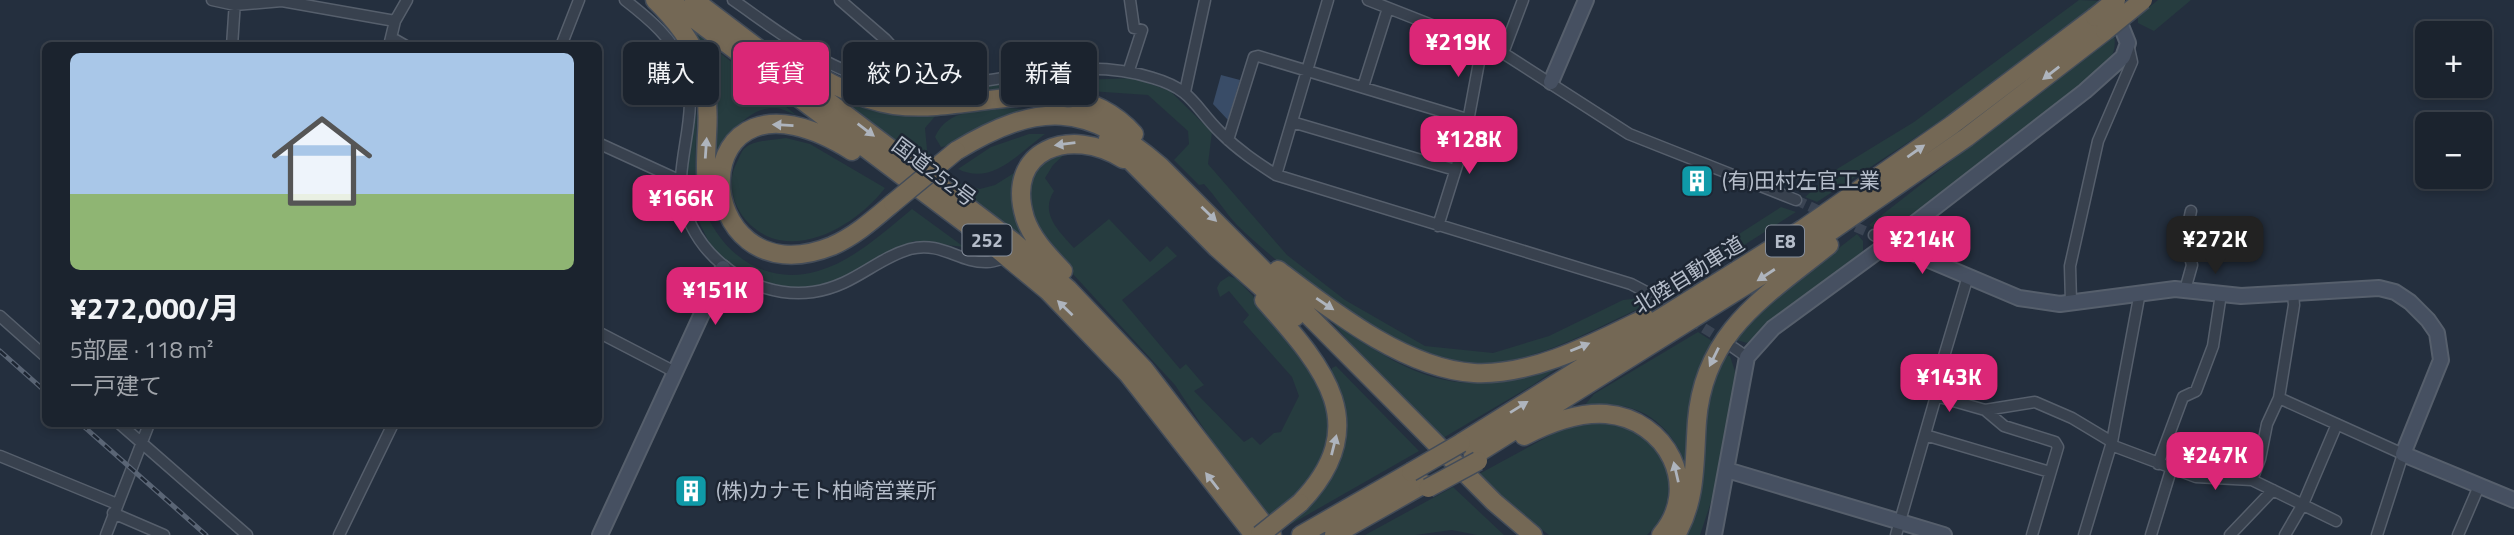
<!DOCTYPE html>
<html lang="ja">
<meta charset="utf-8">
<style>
:root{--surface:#1b232e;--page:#242b36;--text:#f1f3f6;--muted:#a0a4aa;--line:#39404a;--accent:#db2777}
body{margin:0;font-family:"Titillium Web","Noto Sans JP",sans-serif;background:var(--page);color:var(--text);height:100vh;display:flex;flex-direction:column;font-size:26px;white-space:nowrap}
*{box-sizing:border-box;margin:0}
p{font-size:23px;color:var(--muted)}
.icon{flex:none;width:38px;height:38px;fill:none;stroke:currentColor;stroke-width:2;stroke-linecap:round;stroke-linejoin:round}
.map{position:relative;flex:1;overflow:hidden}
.details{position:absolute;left:42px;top:42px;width:560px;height:385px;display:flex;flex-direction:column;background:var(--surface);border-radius:10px;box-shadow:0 4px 10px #0003,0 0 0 2px var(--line)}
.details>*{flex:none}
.top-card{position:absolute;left:623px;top:42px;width:665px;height:63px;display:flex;gap:14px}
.tools{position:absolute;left:2415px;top:21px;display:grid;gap:14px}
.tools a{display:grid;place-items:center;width:77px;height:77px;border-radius:10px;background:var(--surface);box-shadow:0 4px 10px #0003,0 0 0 2px var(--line);font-size:35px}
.price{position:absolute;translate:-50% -60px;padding:0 16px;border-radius:14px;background:var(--accent);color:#fff;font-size:23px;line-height:46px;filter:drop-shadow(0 2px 4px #0008)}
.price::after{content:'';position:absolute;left:50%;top:42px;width:21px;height:16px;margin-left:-10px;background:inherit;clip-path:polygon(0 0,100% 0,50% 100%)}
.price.current{background:#222;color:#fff}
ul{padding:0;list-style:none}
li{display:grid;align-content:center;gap:14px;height:371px;padding:0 28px}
li span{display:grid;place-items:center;height:217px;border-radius:10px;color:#555}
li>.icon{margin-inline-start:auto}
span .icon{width:126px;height:126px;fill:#fffc;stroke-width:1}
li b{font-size:30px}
.pill{padding:0 24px;border-radius:10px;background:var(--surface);box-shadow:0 4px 10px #0003,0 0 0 2px var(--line);font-size:24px;line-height:63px}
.pill.current{background:var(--accent);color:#fff}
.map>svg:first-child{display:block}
.green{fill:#263c3f}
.water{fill:#394c67}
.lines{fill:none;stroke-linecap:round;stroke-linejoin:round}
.street-tunnel{stroke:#3a4453;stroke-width:10;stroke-dasharray:10 5;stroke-linecap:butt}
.street-casing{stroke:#565f6c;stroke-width:13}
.secondary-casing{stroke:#565f6c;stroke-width:18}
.highway-casing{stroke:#434c59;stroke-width:21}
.street{stroke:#38414e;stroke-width:10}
.secondary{stroke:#465061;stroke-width:14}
.highway{stroke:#746855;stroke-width:18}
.rail-casing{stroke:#5a6575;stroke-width:5}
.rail{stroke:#1d2633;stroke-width:2.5;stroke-dasharray:8;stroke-linecap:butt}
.highway-bridge-casing{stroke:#434c59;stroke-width:21;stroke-linecap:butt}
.highway-bridge{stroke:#746855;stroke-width:18}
.oneway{fill:#aeb4bd}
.labels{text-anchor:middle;stroke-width:5;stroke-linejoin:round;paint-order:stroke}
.shield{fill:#1d2633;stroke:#878f9c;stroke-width:2}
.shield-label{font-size:19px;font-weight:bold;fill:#b4bcc9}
.street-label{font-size:21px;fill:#b4bcc9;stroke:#1d2633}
.poi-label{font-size:21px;fill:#b4bcc9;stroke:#1d2633;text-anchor:start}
</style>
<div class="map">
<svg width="2514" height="535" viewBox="0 0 2514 535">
<rect width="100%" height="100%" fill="#242f3e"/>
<path class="green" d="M 2079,0 L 2101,1 L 1950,115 L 1817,202 L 1805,197 L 1837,169 L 1914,122 Z
M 2158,0 L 2191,0 L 2154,31 L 2138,23 L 2138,16 Z
M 685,24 L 796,115 C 790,113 782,108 775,108 C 747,107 726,138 714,159 Z
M 2114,34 C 2118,58 2106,64 2089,79 L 1890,233 L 1884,235 L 1869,225 Z
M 1134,78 L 1170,91 L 1212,132 L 1208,164 L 1287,255 L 1345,300 L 1425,346 L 1493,353 L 1549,336 L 1623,300 L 1640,298 L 1649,304 C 1599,326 1545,359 1490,363 C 1413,369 1290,277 1237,225 C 1224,211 1217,198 1204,184 L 1199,185 L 1174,160 L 1189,144 L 1188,131 L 1148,95 L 1045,88 L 900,100 L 835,79 L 896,93 L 949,93 L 1004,83 Z
M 846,104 L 894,114 L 938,113 L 925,128 L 927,150 L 931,155 L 922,162 Z
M 1008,108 L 1032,110 C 1000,116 975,129 947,146 L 941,147 L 935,137 C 948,108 980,111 1008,108 Z
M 697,111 C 697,136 693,163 698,187 C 709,243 757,289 818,271 C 853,261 884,232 912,209 L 964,247 L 914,241 L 835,282 L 811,288 L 760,286 L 718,261 L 689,201 L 686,169 Z
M 1029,134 L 1045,134 C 1019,153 992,186 958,169 L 991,147 Z
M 786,138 L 810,144 L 885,188 C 863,217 818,248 779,240 C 745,233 720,193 737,162 C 739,159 741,151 745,148 C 754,140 774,140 786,138 Z
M 1058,152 L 1067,152 L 1053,165 L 1045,178 L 1054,191 C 1039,214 1060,232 1074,248 L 1109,219 L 1150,262 L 1167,246 L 1177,256 L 1122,300 L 1180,369 L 1186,364 L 1204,385 L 1194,391 L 1244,442 L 1252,437 L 1260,445 L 1274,433 L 1281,432 L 1299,396 L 1292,377 L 1243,322 L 1249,315 L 1229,291 L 1220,297 L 1217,288 L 1220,282 L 1229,276 L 1237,279 C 1257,301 1311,354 1321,379 C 1345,439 1315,488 1265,521 L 1175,385 L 1038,236 L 1028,194 L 1035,169 Z
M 1022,168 L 1039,259 L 948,181 L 980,189 L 995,185 Z
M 1781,207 L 1796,212 L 1672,291 L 1662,293 L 1669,279 Z
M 1857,234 L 1863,241 L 1863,255 L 1801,297 L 1747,343 L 1733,339 L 1765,305 Z
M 1326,315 C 1373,351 1430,392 1493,381 C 1521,376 1549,363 1576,355 L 1533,385 L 1443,438 L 1366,361 Z
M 1698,332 L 1712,341 C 1691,383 1690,423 1688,470 C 1670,420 1637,398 1584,406 L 1594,394 Z
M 1722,355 L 1730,356 L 1738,381 L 1723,441 L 1715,490 L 1700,535 L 1684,535 L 1702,409 Z
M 1336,366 L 1419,451 L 1286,527 C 1310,503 1352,444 1345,409 C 1342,395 1329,382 1332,368 Z
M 1591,422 C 1607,423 1625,424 1638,433 C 1676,457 1678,506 1647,535 L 1549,535 L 1511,506 L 1479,474 L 1571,424 Z
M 1453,487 L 1504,535 L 1477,535 L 1452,530 L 1415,535 L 1365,535 Z"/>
<path class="water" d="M 1221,75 L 1240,80 L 1228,120 L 1213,104 Z"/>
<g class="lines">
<path class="street-tunnel" d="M 1796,200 L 1828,215
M 1842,221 L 1874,235
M 1650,294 L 1675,310
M 1691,320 L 1728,343"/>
<defs>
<path id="street" d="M 212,0 L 235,5 L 282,1 L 395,21
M 625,0 C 648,18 674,39 684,67 C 698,104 683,141 681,178 C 679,247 748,301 813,292 C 854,286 875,259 910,249 C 942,241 959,263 987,262 C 994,262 1001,259 1008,257
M 733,0 C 782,34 834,77 896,85 C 979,95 1067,50 1153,78 C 1194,90 1194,107 1221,133 C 1238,150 1256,162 1276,175 L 1631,284 L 1650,294
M 840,0 L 885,39 L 907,63 L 949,84
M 1368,0 L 1503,53 L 1629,134 L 1796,200
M 392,38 L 406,46
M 232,46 L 235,1
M 389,46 L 395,21 L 407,0
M 561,46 L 579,0
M 1503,53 L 1523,0
M 1129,70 L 1142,30 L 1134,28 L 1130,0
M 1363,87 L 1388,8
M 1185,92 L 1205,0
M 1292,122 L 1455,170
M 1228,140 L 1254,57 L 1258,56 L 1467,119
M 598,143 L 681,181
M 1276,175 L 1328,0
M 1438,226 L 1464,143 L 1482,46
M 1874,235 L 1889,243
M 1968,276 L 1936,383 L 1936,396 L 1985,410 L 2035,402 L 2072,418 L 2112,442
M 2185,290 L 2192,265 L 2185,238 L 2191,211
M 2071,302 L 2070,266 L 2098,141 L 2132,62 L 2128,44
M 0,316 L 46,357
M 598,332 L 675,372
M 1734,348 L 1747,357
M 2279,398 L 2403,454 L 2377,535
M 1985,410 L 2004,426 L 2055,442 L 2058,447 L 2032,535
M 120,424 L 247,535
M 1925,435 L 2050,472
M 2111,445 L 2196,477 L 2252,480 L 2260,459 L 2267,424 L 2279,398 L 2294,305 L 2293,293
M 0,456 L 117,504
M 2158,464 L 2183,397 L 2196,391 L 2213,346 L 2221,294
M 2252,480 L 2336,521
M 113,513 L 164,535
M 106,535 L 149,424
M 339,535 L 393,424
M 1896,535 L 1936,396
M 2084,535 L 2112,442 L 2140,292
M 2151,535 L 2171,470
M 2230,535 L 2273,490
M 2285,535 L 2303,504 L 2337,424
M 2458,535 L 2479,486"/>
<path id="secondary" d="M 1551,82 L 1586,0
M 1889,243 L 2019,298 L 2060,304 L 2175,289 L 2241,296 L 2379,288 L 2395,292 L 2410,302 L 2428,320 L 2437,333 L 2441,360 L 2403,454 L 2514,500
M 1727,470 L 1944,535
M 600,535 L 723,268
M 1714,535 L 1747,357 L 1773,328 L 1889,243 L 2085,91 L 2123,57 L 2128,43 L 2115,11"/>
<path id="highway" d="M 655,0 C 698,42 711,75 707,135 C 706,159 704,182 711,205
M 669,0 L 973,229 L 1048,291 L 1128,374 L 1254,535
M 694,0 L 1015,243 L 1068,289 L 1144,369 L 1272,535
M 787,57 C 820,78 854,99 894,105 C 975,116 1069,62 1134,134
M 1108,138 L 1217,248 L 1295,317
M 852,151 C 676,41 685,305 832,246 C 855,236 874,219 893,203
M 956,151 C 1039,101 1086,102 1160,166 L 1494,502 L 1533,535
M 1278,270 C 1331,310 1405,369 1474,373 C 1532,376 1594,343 1645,318
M 1063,271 C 1048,255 1032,239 1025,218 C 1004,149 1071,126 1123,159
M 1264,300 C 1322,366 1376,424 1300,503
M 1524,436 C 1549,423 1578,412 1606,414 C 1667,419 1702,487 1661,535
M 1461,443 L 1803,229 L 1952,125 L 2095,17
M 1473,456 L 1815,242 L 1967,137 L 2105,31
M 1301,535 L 1411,472
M 1334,535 L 1424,484
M 1676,535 C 1697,499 1694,461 1697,421 C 1704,331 1766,296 1829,245"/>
</defs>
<use href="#street" class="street-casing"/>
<use href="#secondary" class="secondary-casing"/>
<use href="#highway" class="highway-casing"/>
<use href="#street" class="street"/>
<use href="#secondary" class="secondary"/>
<use href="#highway" class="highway"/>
<defs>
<path id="rail" d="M 0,351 L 46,392
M 81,424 L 206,535"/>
</defs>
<use href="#rail" class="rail-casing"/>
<use href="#rail" class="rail"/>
<defs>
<path id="highway-bridge" d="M 2095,17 L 2116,0
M 2105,31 L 2143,0
M 893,203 L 956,151
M 1411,472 L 1461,443
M 1428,488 L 1478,461
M 1260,535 L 1300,503"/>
</defs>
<use href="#highway-bridge" class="highway-bridge-casing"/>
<use href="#highway-bridge" class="highway-bridge"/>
</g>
<defs><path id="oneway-solid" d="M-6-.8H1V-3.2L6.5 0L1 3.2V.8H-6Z" transform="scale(1.75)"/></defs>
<g class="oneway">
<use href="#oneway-solid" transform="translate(2051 73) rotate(142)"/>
<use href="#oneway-solid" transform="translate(783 125) rotate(-177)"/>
<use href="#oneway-solid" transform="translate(866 130) rotate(37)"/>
<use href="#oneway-solid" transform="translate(1065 144) rotate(173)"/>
<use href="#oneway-solid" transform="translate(706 148) rotate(-86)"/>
<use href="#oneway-solid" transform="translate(1916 151) rotate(-35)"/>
<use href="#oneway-solid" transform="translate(1209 214) rotate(44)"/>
<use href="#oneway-solid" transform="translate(1766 275) rotate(147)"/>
<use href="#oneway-solid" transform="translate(1325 304) rotate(34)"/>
<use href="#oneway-solid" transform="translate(1065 308) rotate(-136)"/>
<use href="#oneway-solid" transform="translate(1580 347) rotate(-22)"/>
<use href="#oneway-solid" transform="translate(1714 357) rotate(116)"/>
<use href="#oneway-solid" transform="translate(1519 407) rotate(-32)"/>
<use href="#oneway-solid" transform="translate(1334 445) rotate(-76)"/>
<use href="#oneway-solid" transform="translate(1676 472) rotate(-103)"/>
<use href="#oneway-solid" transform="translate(1212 481) rotate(-128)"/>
</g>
<defs>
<symbol id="building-square" viewBox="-11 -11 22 22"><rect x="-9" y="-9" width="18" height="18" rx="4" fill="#0f9aa8" stroke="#1d2633"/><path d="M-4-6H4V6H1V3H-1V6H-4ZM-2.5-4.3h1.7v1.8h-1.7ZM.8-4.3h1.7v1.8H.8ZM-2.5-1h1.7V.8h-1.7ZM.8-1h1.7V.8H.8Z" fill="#fff"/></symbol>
</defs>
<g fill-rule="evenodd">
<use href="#building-square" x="1678" y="162" width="38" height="38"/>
<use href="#building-square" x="672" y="472" width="38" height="38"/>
</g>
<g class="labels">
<g class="shield">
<rect x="962.5" y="224.5" width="49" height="31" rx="5"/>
<rect x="1766" y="225.5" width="38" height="31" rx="5"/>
</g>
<g class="shield-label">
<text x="987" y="247">252</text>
<text x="1785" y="248">E8</text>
</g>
<g class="street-label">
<text transform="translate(934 172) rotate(37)" y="7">国道252号</text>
<text transform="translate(1689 275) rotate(-32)" y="7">北陸自動車道</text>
</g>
<g class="poi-label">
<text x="1722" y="188">(有)田村左官工業</text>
<text x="716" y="498">(株)カナモト柏崎営業所</text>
</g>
</g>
</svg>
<div class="tools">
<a>+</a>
<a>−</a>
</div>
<b class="price" style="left:1458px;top:79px">¥219K</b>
<b class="price" style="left:1469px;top:176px">¥128K</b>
<b class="price" style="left:681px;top:235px">¥166K</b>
<b class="price" style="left:1922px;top:276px">¥214K</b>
<b class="price current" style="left:2215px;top:276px">¥272K</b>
<b class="price" style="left:715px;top:327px">¥151K</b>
<b class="price" style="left:1949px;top:414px">¥143K</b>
<b class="price" style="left:2215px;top:492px">¥247K</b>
<div class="top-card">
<a class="pill">購入</a>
<a class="pill current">賃貸</a>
<a class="pill">絞り込み</a>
<a class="pill">新着</a>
</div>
<section class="details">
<ul>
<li><span style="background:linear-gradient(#a9c7e8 65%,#8fb573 0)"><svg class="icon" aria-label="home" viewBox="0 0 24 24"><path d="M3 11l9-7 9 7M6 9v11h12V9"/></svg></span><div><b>¥272,000/月</b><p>5部屋 · 118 m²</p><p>一戸建て</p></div></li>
</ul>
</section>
</div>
